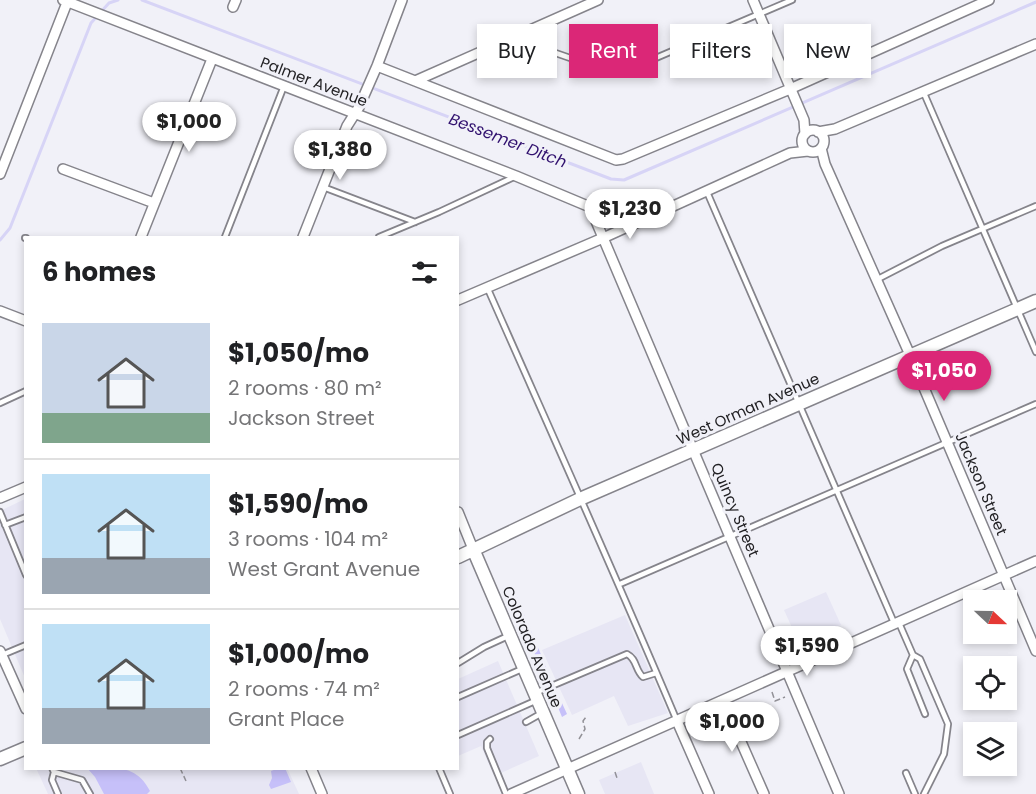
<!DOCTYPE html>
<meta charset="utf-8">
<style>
:root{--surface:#fff;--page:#f2f2f2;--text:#202124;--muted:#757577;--line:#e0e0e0;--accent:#db2777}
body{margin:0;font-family:Poppins,sans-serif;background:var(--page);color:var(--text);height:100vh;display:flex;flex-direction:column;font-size:22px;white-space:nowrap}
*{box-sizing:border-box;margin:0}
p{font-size:20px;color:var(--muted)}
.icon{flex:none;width:33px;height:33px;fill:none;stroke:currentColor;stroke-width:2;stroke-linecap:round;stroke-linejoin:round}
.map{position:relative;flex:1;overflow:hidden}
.sheet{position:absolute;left:24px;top:236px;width:435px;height:534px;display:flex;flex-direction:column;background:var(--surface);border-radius:0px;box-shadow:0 3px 9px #0003}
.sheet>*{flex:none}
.top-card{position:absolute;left:477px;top:24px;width:468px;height:54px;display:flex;gap:12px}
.needle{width:39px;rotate:112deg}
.fabs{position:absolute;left:963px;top:590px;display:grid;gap:12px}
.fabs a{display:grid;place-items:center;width:54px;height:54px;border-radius:0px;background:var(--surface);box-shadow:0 3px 9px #0003;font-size:30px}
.price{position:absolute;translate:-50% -51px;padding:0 14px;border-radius:21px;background:#fff;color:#222;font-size:20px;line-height:39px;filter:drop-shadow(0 2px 3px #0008)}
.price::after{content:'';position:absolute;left:50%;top:36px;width:18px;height:14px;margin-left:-9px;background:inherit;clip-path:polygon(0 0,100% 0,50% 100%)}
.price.current{background:var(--accent);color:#fff}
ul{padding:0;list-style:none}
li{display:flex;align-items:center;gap:18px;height:150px;padding:0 18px}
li+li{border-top:2px solid var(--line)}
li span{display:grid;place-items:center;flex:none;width:168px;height:120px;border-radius:0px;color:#555}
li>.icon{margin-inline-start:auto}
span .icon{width:72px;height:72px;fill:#fffc;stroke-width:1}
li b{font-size:26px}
h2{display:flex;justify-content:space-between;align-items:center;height:72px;padding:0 18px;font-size:26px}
.pill{padding:0 21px;border-radius:0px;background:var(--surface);box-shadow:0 3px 9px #0003;font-size:21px;line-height:54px}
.pill.current{background:var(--accent);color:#fff}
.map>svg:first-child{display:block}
.built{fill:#e7e6f4}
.green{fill:#c6c0f9}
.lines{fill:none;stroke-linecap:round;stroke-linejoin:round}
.stream{stroke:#d7d4f6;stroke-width:3}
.service-casing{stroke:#85848b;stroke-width:8}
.minor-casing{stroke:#85848b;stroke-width:12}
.tertiary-casing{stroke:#85848b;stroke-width:15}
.path{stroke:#929197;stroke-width:1.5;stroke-dasharray:6 3;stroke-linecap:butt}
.service{stroke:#fff;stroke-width:4.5}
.minor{stroke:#fff;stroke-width:9}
.tertiary{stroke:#fff;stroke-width:12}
.labels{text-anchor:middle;stroke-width:6;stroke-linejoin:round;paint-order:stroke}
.street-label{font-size:15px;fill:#222124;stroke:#f1f1f8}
.water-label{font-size:16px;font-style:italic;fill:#30106e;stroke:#f1f1f8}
</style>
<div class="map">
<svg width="1036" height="794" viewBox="0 0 1036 794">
<rect width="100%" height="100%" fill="#f1f1f8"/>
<path class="built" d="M 25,499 L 25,678 L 0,619 L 0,511 Z
M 826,592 L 841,625 L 799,643 L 784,610 Z
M 625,615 L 668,713 L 628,726 L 614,696 L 572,715 L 542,650 Z
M 498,661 L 539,756 L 494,776 L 481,746 L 458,756 L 458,679 Z
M 641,762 L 654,794 L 605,794 L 599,780 Z
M 36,768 L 287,768 L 299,794 L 48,794 Z"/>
<path class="green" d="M 517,597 L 552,681 L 547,682 L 511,600 Z
M 556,690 L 567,714 L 562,717 L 552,693 Z
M 87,768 C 113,768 136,763 150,791 L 147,794 L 104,794 L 95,777 Z
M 279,768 L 285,768 L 291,782 L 271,789 L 269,785 L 272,778 L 271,771 Z"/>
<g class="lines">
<path class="stream" d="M 142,0 L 611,179 L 624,180 L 1036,2
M 0,240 L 10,228 L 91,23 L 109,3 L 118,0"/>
<defs>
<path id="service" d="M 515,39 L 602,69 L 623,72 L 792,0
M 923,91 L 1036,352
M 323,187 L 415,222
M 707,192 L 895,625
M 225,237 L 284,86
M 379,237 L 439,212 L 514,177
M 25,238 L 26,238
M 876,280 L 942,246 L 1036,206
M 487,287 C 551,432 616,576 677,721
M 0,403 L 26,391
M 0,512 L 26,575
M 5,525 L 26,517
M 620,584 L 1036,404
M 899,623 L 913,655 L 920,659 L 948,724 L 944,754 L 924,794
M 2,655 L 26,645
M 913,655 L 907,669 L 925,714
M 458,663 L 484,647 L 508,636
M 535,693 L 627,654 C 637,659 635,670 643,677 L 656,673
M 458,697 L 522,669
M 526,722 L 542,713
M 458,735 L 535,701
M 490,739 L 487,742 L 487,748 L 506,794
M 52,768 L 54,772 L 52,780 L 58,794
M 439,768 L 450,794
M 54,772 L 82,780 L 90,794
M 906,773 L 915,794"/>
<path id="minor" d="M 63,0 L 516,176 L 590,207 L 839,794
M 753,0 L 804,120 L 805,134
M 233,7 L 236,0
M 377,66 L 616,160 L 623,159 L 790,89 L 989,0
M 415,81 L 598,0
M802 141a11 11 0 1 1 22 0a11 11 0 1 1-22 0Z
M 818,132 L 835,129 L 1036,44
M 821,148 L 825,164 L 910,355 L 1036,651
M 63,169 L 154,203
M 0,174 L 68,0
M 141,237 L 212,59
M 303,237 L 347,126 L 359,107 L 377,66 L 402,0
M 458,300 L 603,238 L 790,153 L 808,151
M 0,311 L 26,321
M 0,498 L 26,487
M 458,512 L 473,549
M 0,651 L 26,709
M 723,701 L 764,794
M 677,721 L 709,794
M 311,768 L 322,794
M 511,794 L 1036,561"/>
<path id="tertiary" d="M 473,549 L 578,794
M 458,557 L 580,499 L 1036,301
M 0,759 L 26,748"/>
</defs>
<use href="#service" class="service-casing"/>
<use href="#minor" class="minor-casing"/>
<use href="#tertiary" class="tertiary-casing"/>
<path class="path" d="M 798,645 L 802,653
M 772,692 L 775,701 L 785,697
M 579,739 L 585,729 L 583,721 L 586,717
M 138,768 L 153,768
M 180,768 L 186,781
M 615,772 L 617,778"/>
<use href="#service" class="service"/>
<use href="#minor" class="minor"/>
<use href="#tertiary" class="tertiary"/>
</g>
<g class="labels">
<g class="street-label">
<text transform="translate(314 82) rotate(21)" y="5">Palmer Avenue</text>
<text transform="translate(748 409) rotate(-24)" y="5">West Orman Avenue</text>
<text transform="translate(981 484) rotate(67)" y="5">Jackson Street</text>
<text transform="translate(735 510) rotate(67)" y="5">Quincy Street</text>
<text transform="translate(532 647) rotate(67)" y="5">Colorado Avenue</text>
</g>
<g class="water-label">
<text transform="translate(508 140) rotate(21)" y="6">Bessemer Ditch</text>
</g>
</g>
</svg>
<div class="fabs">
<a><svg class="needle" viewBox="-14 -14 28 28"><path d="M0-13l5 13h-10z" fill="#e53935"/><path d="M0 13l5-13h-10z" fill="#757577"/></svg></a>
<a><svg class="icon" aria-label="locate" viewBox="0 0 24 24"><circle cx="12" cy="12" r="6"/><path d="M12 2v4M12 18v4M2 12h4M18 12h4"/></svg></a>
<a><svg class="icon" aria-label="layers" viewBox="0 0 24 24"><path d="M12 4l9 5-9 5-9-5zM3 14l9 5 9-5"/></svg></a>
</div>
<b class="price" style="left:189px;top:153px">$1,000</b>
<b class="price" style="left:340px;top:181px">$1,380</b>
<b class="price" style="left:630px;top:240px">$1,230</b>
<b class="price current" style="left:944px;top:402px">$1,050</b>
<b class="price" style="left:807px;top:677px">$1,590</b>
<b class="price" style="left:732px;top:753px">$1,000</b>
<div class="top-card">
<a class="pill">Buy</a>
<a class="pill current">Rent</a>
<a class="pill">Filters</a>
<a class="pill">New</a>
</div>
<section class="sheet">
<h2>6 homes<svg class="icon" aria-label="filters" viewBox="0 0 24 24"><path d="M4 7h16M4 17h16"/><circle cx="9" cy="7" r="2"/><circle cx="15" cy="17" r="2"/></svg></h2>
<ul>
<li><span style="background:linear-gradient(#c9d6e8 75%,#7fa58c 0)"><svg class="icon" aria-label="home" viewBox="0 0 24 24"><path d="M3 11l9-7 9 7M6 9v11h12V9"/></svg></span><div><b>$1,050/mo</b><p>2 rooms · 80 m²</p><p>Jackson Street</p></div></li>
<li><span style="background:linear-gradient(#bfe0f5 70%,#9aa5b1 0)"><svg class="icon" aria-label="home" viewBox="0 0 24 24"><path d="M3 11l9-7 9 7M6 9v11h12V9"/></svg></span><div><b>$1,590/mo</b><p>3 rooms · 104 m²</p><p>West Grant Avenue</p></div></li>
<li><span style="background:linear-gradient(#bfe0f5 70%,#9aa5b1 0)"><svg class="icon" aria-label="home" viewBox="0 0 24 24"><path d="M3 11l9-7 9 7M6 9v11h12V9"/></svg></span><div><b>$1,000/mo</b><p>2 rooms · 74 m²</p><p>Grant Place</p></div></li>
</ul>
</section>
</div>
